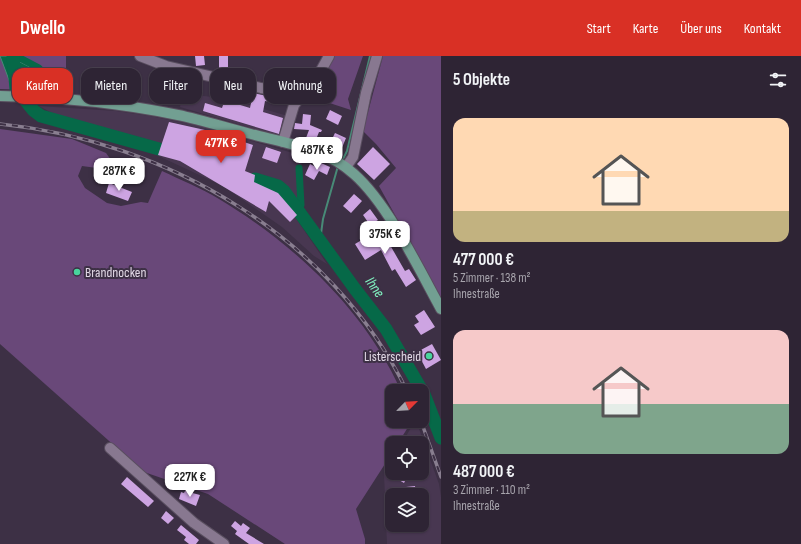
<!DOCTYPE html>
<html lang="de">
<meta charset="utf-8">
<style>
:root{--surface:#2e2434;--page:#362c3c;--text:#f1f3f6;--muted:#a7a4ac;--line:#49414f;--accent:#d93025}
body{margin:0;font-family:"Sofia Sans Condensed",sans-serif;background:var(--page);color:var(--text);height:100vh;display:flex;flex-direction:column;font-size:15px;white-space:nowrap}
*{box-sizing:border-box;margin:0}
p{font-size:13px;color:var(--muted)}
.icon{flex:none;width:22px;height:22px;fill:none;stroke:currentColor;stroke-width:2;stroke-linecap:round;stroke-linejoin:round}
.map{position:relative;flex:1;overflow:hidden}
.sheet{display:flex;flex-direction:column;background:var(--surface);width:360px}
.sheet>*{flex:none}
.top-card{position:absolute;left:12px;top:12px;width:369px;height:36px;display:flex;gap:8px}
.needle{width:26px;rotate:66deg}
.tools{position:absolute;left:385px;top:328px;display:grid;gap:8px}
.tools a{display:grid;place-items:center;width:44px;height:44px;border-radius:8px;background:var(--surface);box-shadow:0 1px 3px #0004,0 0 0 1px var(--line);font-size:20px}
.price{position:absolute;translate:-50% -34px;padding:0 9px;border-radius:8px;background:#fff;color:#222;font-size:13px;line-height:26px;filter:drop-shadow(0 1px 2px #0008)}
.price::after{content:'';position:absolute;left:50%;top:24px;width:12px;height:9px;margin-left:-6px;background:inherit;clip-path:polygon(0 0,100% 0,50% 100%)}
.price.selected{background:var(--accent);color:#fff}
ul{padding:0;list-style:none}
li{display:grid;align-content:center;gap:8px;height:212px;padding:0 12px}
li span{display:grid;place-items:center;height:124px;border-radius:12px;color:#555}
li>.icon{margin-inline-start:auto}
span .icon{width:72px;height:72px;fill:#fffc;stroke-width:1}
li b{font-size:17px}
h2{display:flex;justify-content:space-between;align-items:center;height:48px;padding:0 12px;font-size:17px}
.pill{padding:0 14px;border-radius:12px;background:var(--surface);box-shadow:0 1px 3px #0004,0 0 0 1px var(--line);font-size:14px;line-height:36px}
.pill.selected{background:var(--accent);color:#fff}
header{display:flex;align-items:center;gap:24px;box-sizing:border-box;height:56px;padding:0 20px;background:var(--accent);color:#fff}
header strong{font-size:19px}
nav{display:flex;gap:22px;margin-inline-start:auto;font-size:14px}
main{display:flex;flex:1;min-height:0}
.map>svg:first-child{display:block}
.built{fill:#483751;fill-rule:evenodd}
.green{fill:#694879}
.water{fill:#066948;stroke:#488a77}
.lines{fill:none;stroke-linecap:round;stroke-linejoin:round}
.stream{stroke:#488a77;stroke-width:2}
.canal{stroke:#066948;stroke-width:7}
.river{stroke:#066948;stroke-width:13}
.building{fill:#cda4e2}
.minor-casing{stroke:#594e5f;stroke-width:12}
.major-casing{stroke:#594e5f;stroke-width:12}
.minor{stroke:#887890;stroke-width:10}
.major{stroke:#729f92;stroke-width:10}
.rail-casing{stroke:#897e90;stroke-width:3.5}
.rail{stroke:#3d3045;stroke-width:2;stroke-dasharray:6;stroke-linecap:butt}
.poi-dot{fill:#48d49d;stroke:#3d3045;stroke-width:1.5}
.labels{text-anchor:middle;stroke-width:4;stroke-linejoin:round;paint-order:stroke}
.poi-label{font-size:14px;fill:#e1d8e5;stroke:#3d3045;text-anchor:start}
.water-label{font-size:15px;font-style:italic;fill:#81f3c1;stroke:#3d3045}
</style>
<header>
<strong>Dwello</strong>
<nav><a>Start</a><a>Karte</a><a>Über uns</a><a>Kontakt</a></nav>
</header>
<main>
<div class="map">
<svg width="441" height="488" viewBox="0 0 441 488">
<rect width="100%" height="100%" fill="#3d3045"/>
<path class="built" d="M 196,39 L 229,43 L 288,60 L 282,81 L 180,51 L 182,40 Z
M 39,50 L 116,55 L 150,60 L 204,71 L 303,100 L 301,111 L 297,112 L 298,146 L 293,154 L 297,159 L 295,161 L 327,208 L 314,200 L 282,171 L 223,130 L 152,97 L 153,85 L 54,58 Z
M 412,370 L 418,370 L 439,428 L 441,441 L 441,488 L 387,488 L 384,418 L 392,405 L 392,417 L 422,417 L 422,387 L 402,387 ZM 392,439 L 422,439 L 422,469 L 392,469 Z"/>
<path class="green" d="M 0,0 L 66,0 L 66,35 L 0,33 Z
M 331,0 L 363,0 L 348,43 L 351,54 L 308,40 L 321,23 Z
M 383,0 L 441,0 L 441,242 L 379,130 L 396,112 L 376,88 L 363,75 Z
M 0,73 L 72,83 L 106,97 L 119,115 L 82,110 L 78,120 L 85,132 L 107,147 L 121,150 L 141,146 L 148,147 L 162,115 C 181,124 201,132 219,143 C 294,188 365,254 401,335 L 392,335 L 392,365 L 412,365 L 398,387 L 392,387 L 392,397 L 356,453 L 365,483 L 365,488 L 285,488 L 208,438 L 144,416 L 0,288 Z"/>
<path class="water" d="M 0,0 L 8,0 L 32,12 L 30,20 L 22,32 L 12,32 Z"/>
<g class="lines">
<path class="stream" d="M 342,105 L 347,95 L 370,0
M 320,185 L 323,163 L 338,110"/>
<path class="canal" d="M 16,0 L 39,12
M 299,154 L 301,149 L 299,112"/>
<path class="river" d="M 13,0 L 16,33 L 33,54 L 41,60 L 159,93
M 255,123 L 278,130 L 284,135 L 355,233 L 386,273 L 424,338 L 441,382"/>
</g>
<path class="building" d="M 195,0 L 204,0 L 205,9 L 196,10 Z
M 219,0 L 228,0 L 228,15 L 219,15 Z
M 278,11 L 289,17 L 284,27 L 273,21 Z
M 229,31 L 242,34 L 237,48 L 250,52 L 253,37 L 272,41 L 271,46 L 265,45 L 263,56 L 283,62 L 279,78 L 203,55 L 205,47 L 222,52 Z
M 330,54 L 342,60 L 338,69 L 326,63 Z
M 303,58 L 311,59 L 310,69 L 322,74 L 321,76 L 319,76 L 315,86 L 306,82 L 309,74 L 294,73 L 295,67 L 302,68 Z
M 169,66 L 214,76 L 253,89 L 245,115 L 255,119 L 254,126 L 278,137 L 297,159 L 290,166 L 269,145 L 266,156 L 180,105 L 158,99 Z
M 335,77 L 346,82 L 341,94 L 329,89 Z
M 266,91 L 281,96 L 277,107 L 262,102 Z
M 373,91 L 390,108 L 374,124 L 357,108 Z
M 321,107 L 330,111 L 327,119 L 319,115 L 314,124 L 305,119 L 310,108 L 318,112 Z
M 109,127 L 132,136 L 128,145 L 106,137 Z
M 354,138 L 362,145 L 351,157 L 343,150 Z
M 370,153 L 378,164 L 370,169 L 363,159 Z
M 387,177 L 393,187 L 390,189 L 405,215 L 409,213 L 416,224 L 406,231 L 395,213 L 392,215 L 381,194 L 365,204 L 355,188 L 370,179 L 374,185 Z
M 424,254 L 435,271 L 421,279 L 414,269 L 419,266 L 415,260 Z
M 432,288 L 441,304 L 426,313 L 417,296 Z
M 387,417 L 409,417 L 404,427 Z
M 127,421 L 154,445 L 148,451 L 121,428 Z
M 415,430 L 416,439 L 397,439 L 397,432 Z
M 185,435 L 200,439 L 196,450 L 179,443 L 181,436 L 184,437 Z
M 166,455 L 174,462 L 168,468 L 161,462 Z
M 235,465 L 241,470 L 243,467 L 250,472 L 246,477 L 264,488 L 249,488 L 235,478 L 237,475 L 231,470 Z
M 181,469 L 199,484 L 196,488 L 189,488 L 184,484 L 186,481 L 177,474 Z"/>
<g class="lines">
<defs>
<path id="minor" d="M 140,0 L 166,10 L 261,32 L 290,37 L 298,43
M 283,86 L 294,49 L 319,18 L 329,0
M 346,111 L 353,101 L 366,37 L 377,0
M 110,392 L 194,467 L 224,488"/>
<path id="major" d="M 0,40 C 59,41 120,47 178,59 C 202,64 227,72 251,78 C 286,87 327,93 354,118 C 388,148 419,213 441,253"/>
</defs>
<use href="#minor" class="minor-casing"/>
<use href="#major" class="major-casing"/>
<use href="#minor" class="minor"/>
<use href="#major" class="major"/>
<defs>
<path id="rail" d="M 0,68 C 167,85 332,181 407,335
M 421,365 L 441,421"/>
</defs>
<use href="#rail" class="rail-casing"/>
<use href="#rail" class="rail"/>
</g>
<g class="poi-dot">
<circle cx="77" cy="216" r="4"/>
<circle cx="429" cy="300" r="4"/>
</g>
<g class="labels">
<g class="poi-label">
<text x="85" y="221">Brandnocken</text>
<text x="421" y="305" text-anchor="end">Listerscheid</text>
</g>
<g class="water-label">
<text transform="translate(375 231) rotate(54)" y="5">Ihne</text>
</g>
</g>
</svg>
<div class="tools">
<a><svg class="needle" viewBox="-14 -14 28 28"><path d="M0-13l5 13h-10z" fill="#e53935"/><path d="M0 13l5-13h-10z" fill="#a7a4ac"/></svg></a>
<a><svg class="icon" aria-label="locate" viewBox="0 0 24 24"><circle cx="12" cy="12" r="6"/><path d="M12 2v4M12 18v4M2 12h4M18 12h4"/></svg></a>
<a><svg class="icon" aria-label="layers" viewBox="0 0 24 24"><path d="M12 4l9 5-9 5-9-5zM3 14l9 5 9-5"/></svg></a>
</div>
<b class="price selected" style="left:221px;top:108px">477K €</b>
<b class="price" style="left:317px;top:115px">487K €</b>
<b class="price" style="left:119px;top:136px">287K €</b>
<b class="price" style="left:385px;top:199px">375K €</b>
<b class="price" style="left:190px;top:442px">227K €</b>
<div class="top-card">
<a class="pill selected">Kaufen</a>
<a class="pill">Mieten</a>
<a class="pill">Filter</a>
<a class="pill">Neu</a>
<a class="pill">Wohnung</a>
</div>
</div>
<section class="sheet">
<h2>5 Objekte<svg class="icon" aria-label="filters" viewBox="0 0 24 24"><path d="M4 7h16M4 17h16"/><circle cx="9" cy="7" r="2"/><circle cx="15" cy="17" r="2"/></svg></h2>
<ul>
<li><span style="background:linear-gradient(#ffd9b3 75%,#c2b280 0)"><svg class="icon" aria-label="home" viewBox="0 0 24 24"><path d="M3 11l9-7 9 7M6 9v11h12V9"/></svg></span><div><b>477 000 €</b><p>5 Zimmer · 138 m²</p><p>Ihnestraße</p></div></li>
<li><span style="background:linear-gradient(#f6c9c9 60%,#7fa58c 0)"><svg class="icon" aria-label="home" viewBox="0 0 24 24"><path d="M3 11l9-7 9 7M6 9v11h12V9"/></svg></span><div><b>487 000 €</b><p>3 Zimmer · 110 m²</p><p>Ihnestraße</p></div></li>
</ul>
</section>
</main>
